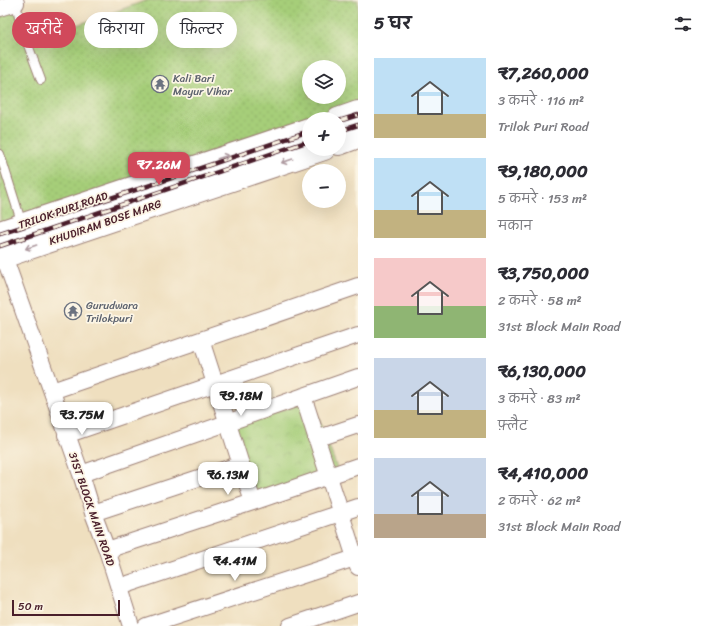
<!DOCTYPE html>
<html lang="hi">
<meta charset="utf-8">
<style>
:root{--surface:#fff;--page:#f2f2f3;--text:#2b2b33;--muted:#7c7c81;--accent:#d1495b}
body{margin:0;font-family:Sriracha,"Playpen Sans Deva",sans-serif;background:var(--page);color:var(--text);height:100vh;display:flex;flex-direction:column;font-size:15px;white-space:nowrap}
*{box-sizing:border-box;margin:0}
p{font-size:13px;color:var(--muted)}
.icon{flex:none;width:22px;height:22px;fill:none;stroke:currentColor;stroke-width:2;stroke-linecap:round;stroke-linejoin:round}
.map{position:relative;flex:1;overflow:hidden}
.details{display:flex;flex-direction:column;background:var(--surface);width:352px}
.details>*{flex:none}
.guide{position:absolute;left:12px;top:12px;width:286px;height:36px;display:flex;gap:8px}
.controls{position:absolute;left:302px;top:60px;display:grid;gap:8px}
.controls a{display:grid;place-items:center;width:44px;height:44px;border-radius:50%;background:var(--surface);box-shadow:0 4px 16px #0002;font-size:20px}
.scale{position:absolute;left:12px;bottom:10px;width:108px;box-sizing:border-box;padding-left:4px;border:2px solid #4a1f2b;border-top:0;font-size:11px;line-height:14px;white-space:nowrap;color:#4a1f2b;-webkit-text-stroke:3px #fcf5e5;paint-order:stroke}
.price{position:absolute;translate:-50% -34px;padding:0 9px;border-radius:8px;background:#fff;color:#222;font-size:13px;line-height:26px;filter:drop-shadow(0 1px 2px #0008)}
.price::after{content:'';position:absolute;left:50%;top:24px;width:12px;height:9px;margin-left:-6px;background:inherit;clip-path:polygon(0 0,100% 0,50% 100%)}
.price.active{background:var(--accent);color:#fff}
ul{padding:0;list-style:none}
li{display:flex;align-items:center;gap:12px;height:100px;padding:0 16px}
li span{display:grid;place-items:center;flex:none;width:112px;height:80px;border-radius:0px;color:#555}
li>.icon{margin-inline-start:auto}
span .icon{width:48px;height:48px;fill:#fffc;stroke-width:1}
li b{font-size:17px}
h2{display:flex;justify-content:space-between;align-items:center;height:48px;padding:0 16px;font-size:17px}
.pill{padding:0 14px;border-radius:18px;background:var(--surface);box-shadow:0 4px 16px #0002;font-size:14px;line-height:36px}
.pill.active{background:var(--accent);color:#fff}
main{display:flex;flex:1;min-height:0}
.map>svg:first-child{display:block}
.grass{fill:url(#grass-dots);stroke:#787652;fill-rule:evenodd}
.park{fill:url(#park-crowns);stroke:#787652}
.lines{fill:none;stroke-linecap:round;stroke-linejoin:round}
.lane-casing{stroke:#9c7f75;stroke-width:10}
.street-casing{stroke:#9c7f75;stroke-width:18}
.secondary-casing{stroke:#9c7f75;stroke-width:24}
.lane{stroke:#fff;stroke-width:8}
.street{stroke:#fff;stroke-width:16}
.secondary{stroke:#fff;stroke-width:22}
.rail-casing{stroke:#4a1f2b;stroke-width:4.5}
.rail{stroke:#fcf5e5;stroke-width:3;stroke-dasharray:9;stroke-linecap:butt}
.oneway{stroke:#ae9aa0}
.labels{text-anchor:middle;stroke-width:3.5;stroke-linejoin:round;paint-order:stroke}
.worship-label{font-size:11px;fill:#5b616d;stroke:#fcf5e5;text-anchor:start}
.street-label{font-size:11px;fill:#4a1f2b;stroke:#fcf5e5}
</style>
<main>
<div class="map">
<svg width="358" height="626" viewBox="0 0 358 626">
<defs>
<pattern id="grass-dots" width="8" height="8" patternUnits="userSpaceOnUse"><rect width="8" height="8" fill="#a6ce79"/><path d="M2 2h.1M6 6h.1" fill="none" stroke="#90b069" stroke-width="1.8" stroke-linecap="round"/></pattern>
<pattern id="park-crowns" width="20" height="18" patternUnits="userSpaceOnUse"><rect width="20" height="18" fill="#a6ce79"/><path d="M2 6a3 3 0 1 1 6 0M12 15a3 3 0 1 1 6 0" fill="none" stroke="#90b069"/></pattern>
</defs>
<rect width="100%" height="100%" fill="#fcf5e5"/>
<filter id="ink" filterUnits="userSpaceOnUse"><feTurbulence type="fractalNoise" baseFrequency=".025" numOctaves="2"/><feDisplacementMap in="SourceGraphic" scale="8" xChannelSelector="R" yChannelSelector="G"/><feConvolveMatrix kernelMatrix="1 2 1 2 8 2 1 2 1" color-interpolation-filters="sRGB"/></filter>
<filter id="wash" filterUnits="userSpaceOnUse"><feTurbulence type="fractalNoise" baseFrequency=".012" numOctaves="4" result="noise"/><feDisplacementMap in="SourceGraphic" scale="16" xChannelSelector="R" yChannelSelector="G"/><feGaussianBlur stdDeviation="0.9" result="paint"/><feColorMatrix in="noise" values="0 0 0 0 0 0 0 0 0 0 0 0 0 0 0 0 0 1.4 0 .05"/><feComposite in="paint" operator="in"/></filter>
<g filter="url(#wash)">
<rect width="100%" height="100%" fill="#efdfbf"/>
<path class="grass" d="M 148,0 L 358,0 L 358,109 L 328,119 L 309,119 L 0,229 L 0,17 L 16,11 L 26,43 ZM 309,67 L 339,67 L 339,97 L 309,97 Z"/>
<path class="park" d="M 312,400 L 338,471 L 256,498 L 232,427 Z"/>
</g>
<g filter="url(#ink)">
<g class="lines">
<defs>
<path id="lane" d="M 16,3 L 21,26 L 41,80
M 0,154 L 22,224"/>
<path id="street" d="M 0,8 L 16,3 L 15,0
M 0,245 L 81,474 L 93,513 L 107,550 L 131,626
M 201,340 L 253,502
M 52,391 L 358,286
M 303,396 L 358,567
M 66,435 L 358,335
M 316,439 L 358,425
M 81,474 L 358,377
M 93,513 L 241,464
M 107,550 L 253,502 L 358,466
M 119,587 L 358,507
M 146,626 L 358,557
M 290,626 L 358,603"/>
<path id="secondary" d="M 338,119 L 358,112
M 339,144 L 358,137
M 0,232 L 309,129
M 0,258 L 324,149"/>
</defs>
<use href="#lane" class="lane-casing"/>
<use href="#street" class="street-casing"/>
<use href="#secondary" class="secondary-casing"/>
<use href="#lane" class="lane"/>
<use href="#street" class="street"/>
<use href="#secondary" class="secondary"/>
<defs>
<path id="rail" d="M 339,121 L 358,115
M 339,131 L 358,125
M 0,234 L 157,183 L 309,131
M 0,246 L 309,141"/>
</defs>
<use href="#rail" class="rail-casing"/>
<use href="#rail" class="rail"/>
</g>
<defs><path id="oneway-shaft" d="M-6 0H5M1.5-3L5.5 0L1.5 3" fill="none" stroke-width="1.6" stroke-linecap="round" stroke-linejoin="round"/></defs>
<g class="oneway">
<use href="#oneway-shaft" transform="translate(223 157) rotate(-18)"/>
<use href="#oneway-shaft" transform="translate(287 161) rotate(161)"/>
<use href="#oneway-shaft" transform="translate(31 247) rotate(161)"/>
</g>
</g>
<defs>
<symbol id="temple-ring" viewBox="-11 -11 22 22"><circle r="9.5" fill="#fcf5e5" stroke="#6b7280" stroke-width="1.5"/><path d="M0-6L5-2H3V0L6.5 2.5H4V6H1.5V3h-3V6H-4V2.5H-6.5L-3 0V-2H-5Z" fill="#6b7280"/></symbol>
</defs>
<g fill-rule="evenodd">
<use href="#temple-ring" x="150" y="74" width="20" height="20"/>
<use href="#temple-ring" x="63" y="301" width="20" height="20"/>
</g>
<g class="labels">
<g class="worship-label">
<text x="173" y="82">Kali Bari<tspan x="173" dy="13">Mayur Vihar</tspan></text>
<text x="86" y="309">Gurudwara<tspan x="86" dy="13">Trilokpuri</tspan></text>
</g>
<g class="street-label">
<text transform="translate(63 210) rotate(-19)" y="4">TRILOK PURI ROAD</text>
<text transform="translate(105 222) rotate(-19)" y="4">KHUDIRAM BOSE MARG</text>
<text transform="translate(92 509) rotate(71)" y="4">31ST BLOCK MAIN ROAD</text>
</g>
</g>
</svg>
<div class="controls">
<a><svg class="icon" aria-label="layers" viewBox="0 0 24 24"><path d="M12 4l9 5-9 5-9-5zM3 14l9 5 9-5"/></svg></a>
<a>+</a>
<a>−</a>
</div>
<div class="scale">50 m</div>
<b class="price active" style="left:159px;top:186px">₹7.26M</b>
<b class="price" style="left:241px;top:417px">₹9.18M</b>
<b class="price" style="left:82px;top:436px">₹3.75M</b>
<b class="price" style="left:228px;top:496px">₹6.13M</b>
<b class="price" style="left:235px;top:582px">₹4.41M</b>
<div class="guide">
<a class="pill active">खरीदें</a>
<a class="pill">किराया</a>
<a class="pill">फ़िल्टर</a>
</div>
</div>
<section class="details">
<h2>5 घर<svg class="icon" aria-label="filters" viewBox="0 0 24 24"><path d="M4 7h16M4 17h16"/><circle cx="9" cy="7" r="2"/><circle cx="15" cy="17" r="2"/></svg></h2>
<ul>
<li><span style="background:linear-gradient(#bfe0f5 70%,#c2b280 0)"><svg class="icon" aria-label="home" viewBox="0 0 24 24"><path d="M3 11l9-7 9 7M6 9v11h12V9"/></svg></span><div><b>₹7,260,000</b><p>3 कमरे · 116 m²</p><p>Trilok Puri Road</p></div></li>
<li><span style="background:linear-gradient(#bfe0f5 65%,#c2b280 0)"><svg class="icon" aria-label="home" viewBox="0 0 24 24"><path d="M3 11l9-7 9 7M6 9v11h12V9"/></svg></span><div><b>₹9,180,000</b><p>5 कमरे · 153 m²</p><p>मकान</p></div></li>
<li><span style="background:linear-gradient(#f6c9c9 60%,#8fb573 0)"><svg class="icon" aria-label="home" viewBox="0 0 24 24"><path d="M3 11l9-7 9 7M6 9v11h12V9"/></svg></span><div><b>₹3,750,000</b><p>2 कमरे · 58 m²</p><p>31st Block Main Road</p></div></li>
<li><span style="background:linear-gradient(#c9d6e8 65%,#c2b280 0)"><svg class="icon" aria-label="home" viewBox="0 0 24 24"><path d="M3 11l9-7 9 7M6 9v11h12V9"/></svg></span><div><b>₹6,130,000</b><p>3 कमरे · 83 m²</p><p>फ़्लैट</p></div></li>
<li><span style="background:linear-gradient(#c9d6e8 70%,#b9a48a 0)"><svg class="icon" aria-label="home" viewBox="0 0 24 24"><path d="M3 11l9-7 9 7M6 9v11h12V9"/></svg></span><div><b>₹4,410,000</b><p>2 कमरे · 62 m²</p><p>31st Block Main Road</p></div></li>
</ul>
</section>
</main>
